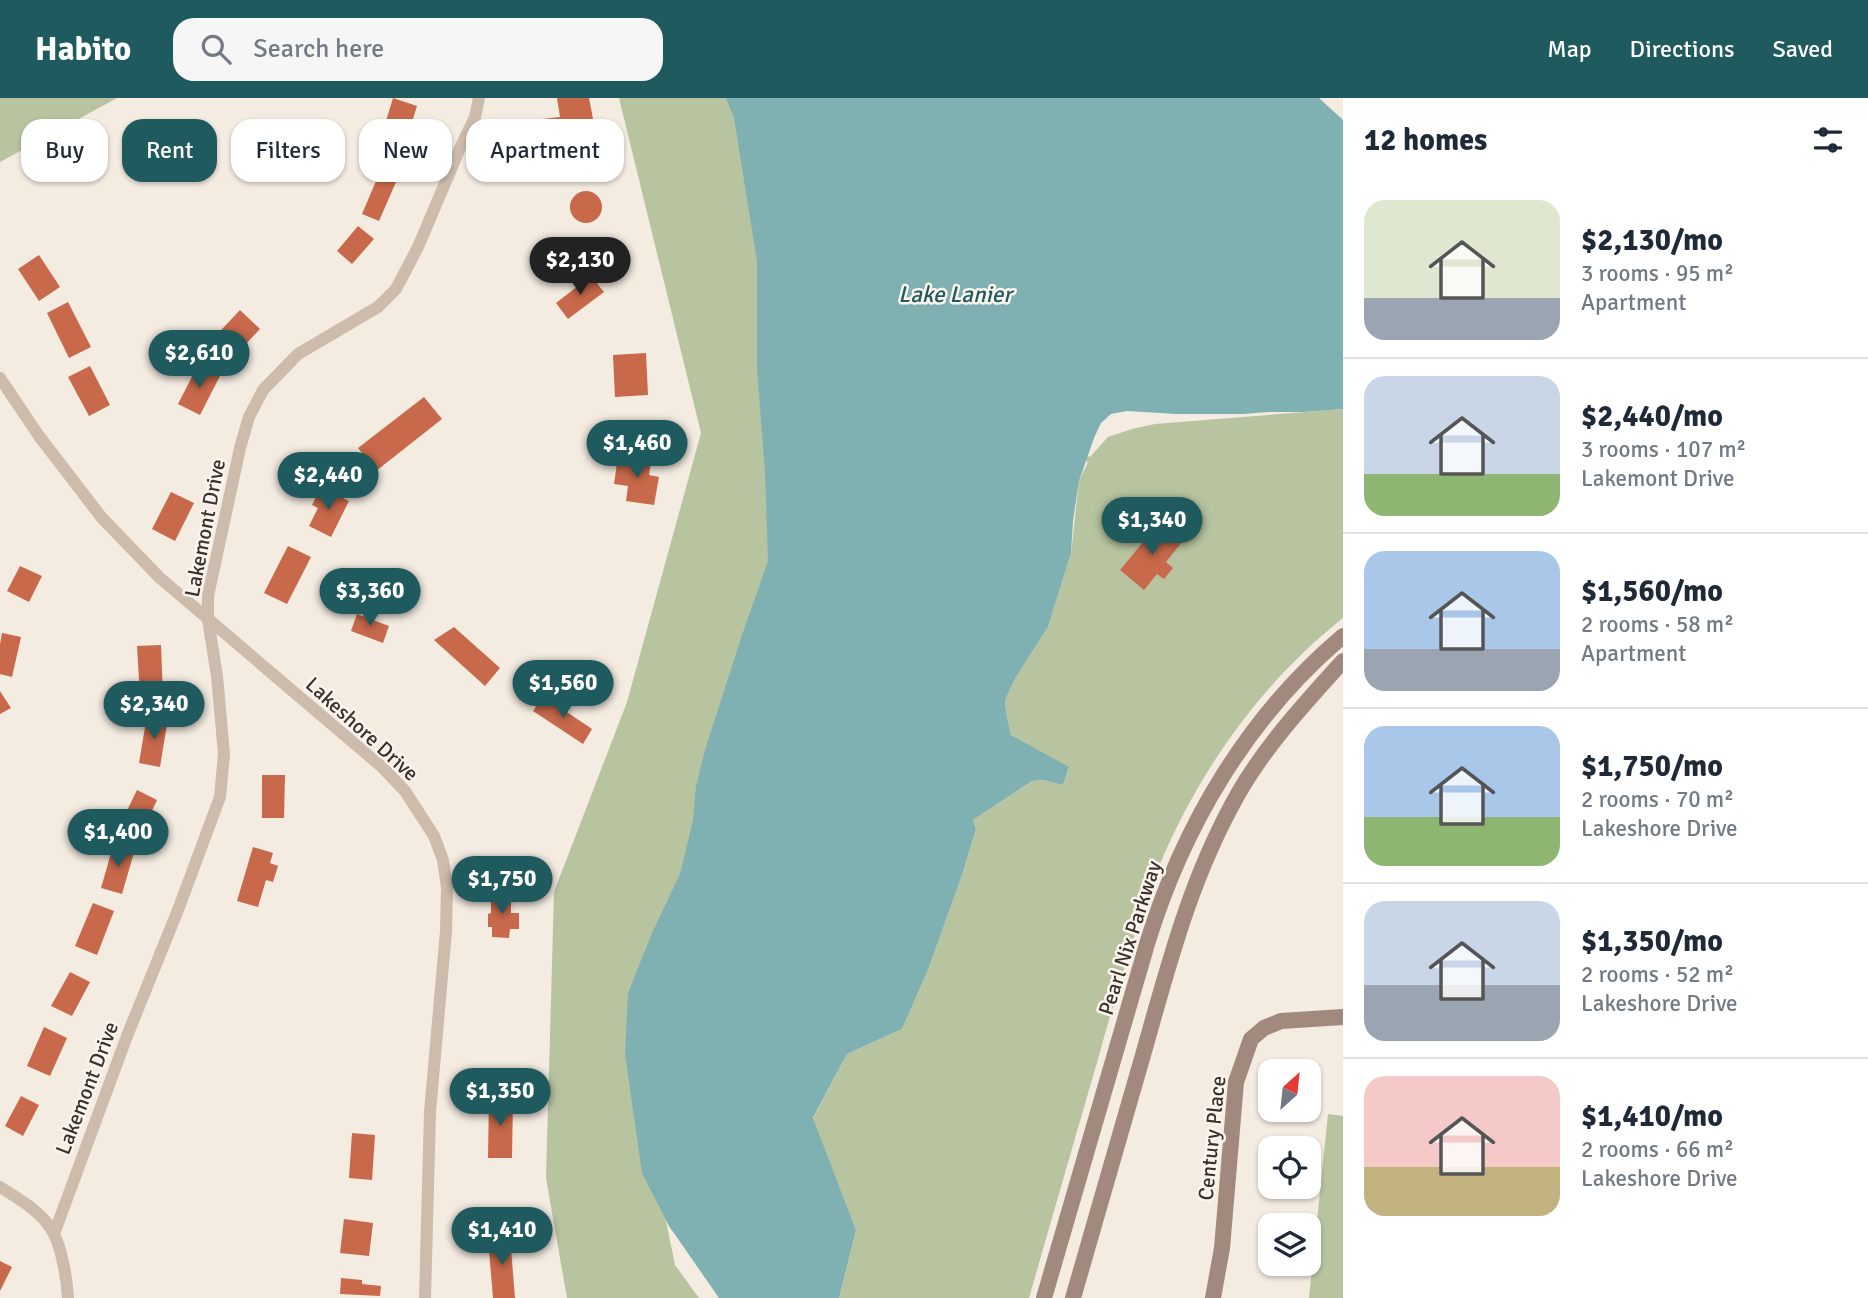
<!DOCTYPE html>
<meta charset="utf-8">
<style>
:root{--surface:#fff;--page:#f6f6f7;--text:#1f2937;--muted:#747a83;--line:#e0e1e3;--accent:#1f5a5e}
body{margin:0;font-family:Signika,sans-serif;background:var(--page);color:var(--text);height:100vh;display:flex;flex-direction:column;font-size:26px;white-space:nowrap}
*{box-sizing:border-box;margin:0}
p{font-size:23px;color:var(--muted)}
.icon{flex:none;width:38px;height:38px;fill:none;stroke:currentColor;stroke-width:2;stroke-linecap:round;stroke-linejoin:round}
.map{position:relative;flex:1;overflow:hidden}
.sheet{display:flex;flex-direction:column;background:var(--surface);width:525px}
.sheet>*{flex:none}
.banner{position:absolute;left:21px;top:21px;width:665px;height:63px;display:flex;gap:14px}
.needle{width:46px;rotate:27deg}
.tools{position:absolute;left:1258px;top:961px;display:grid;gap:14px}
.tools a{display:grid;place-items:center;width:63px;height:63px;border-radius:14px;background:var(--surface);box-shadow:0 2px 5px #0004;font-size:35px}
.price{position:absolute;translate:-50% -60px;padding:0 16px;border-radius:24px;background:var(--accent);color:#fff;font-size:23px;line-height:46px;filter:drop-shadow(0 2px 4px #0008)}
.price::after{content:'';position:absolute;left:50%;top:42px;width:21px;height:16px;margin-left:-10px;background:inherit;clip-path:polygon(0 0,100% 0,50% 100%)}
.price.on{background:#222;color:#fff}
ul{padding:0;list-style:none}
li{display:flex;align-items:center;gap:21px;height:175px;padding:0 21px}
li+li{border-top:2px solid var(--line)}
li span{display:grid;place-items:center;flex:none;width:196px;height:140px;border-radius:21px;color:#555}
li>.icon{margin-inline-start:auto}
span .icon{width:84px;height:84px;fill:#fffc;stroke-width:1}
li b{font-size:30px}
h2{display:flex;justify-content:space-between;align-items:center;height:84px;padding:0 21px;font-size:30px}
.chip{padding:0 24px;border-radius:21px;background:var(--surface);box-shadow:0 2px 5px #0004;font-size:24px;line-height:63px}
.chip.on{background:var(--accent);color:#fff}
header{display:flex;align-items:center;gap:42px;box-sizing:border-box;height:98px;padding:0 35px;background:var(--accent);color:#fff}
header strong{font-size:33px}
nav{display:flex;gap:38px;margin-inline-start:auto;font-size:24px}
.search{width:490px;height:63px;background:var(--page);display:flex;align-items:center;gap:18px;box-sizing:border-box;padding:0 24px;border-radius:21px;color:var(--muted);font-size:26px}
main{display:flex;flex:1;min-height:0}
.map>svg:first-child{display:block}
.green{fill:#b8c4a0}
.water{fill:#7fb0b2}
.building{fill:#c8694b}
.lines{fill:none;stroke-linecap:round;stroke-linejoin:round}
.street{stroke:#cdbbac;stroke-width:12}
.secondary{stroke:#a18a7d;stroke-width:16}
.labels{text-anchor:middle;stroke-width:5;stroke-linejoin:round;paint-order:stroke}
.street-label{font-size:21px;fill:#3b302b;stroke:#fbf5ee}
.water-label{font-size:23px;font-style:italic;fill:#1f5a5e;stroke:#fbf5ee}
</style>
<header>
<strong>Habito</strong>
<div class="search"><svg class="icon" aria-label="search" viewBox="0 0 24 24"><circle cx="10" cy="10" r="6"/><path d="M15 15l6 6"/></svg>Search here</div>
<nav><a>Map</a><a>Directions</a><a>Saved</a></nav>
</header>
<main>
<div class="map">
<svg width="1343" height="1200" viewBox="0 0 1343 1200">
<rect width="100%" height="100%" fill="#f4ebe1"/>
<path class="green" d="M 0,0 L 117,0 L 0,64 Z
M 619,0 L 733,0 L 789,358 L 765,539 L 642,1007 L 675,1167 L 699,1200 L 567,1200 L 546,1080 L 554,794 L 627,604 L 701,335 Z
M 1343,311 L 1343,520 C 1255,590 1191,684 1151,788 C 1144,805 1140,822 1134,839 C 1122,879 1109,920 1098,961 C 1075,1040 1052,1120 1029,1200 L 839,1200 L 856,1132 L 813,1021 L 847,956 L 902,931 L 928,872 L 962,777 L 976,733 L 973,722 L 1032,683 L 1043,682 L 1063,687 L 1069,670 L 1011,637 L 1006,614 L 1005,602 L 1016,579 L 1048,529 L 1071,455 L 1079,383 L 1088,364 L 1048,347 L 1049,342 L 1090,359 L 1108,339 L 1132,331 L 1155,326 Z
M 1328,1016 L 1343,1018 L 1343,1200 L 1309,1200 Z"/>
<path class="water" d="M 726,0 L 1319,0 L 1343,22 L 1343,311 L 1304,314 L 1268,314 L 1244,316 L 1176,316 L 1127,313 L 1111,316 L 1101,325 L 1094,340 L 1079,383 L 1073,423 L 1071,455 L 1048,529 L 1016,579 L 1005,602 L 1006,614 L 1011,637 L 1069,669 L 1063,687 L 1043,682 L 1032,683 L 973,722 L 976,732 L 962,777 L 928,872 L 902,931 L 847,956 L 813,1020 L 856,1132 L 839,1200 L 719,1200 L 669,1128 L 642,1075 L 625,956 L 628,895 L 652,835 L 680,776 L 693,722 L 696,688 L 705,652 L 742,537 L 768,463 L 765,374 L 757,271 L 757,163 L 734,20 Z"/>
<path class="building" d="M 393,0 L 417,8 L 406,43 L 382,36 Z
M 557,0 L 589,0 L 593,21 L 590,22 L 592,33 L 546,40 L 543,21 L 560,19 Z
M 379,76 L 396,84 L 379,123 L 362,116 Z
M570 109a16 16 0 1 1 32 0a16 16 0 1 1-32 0Z
M 358,128 L 374,141 L 352,166 L 337,153 Z
M 39,157 L 60,189 L 39,203 L 18,171 Z
M 591,178 L 604,194 L 568,221 L 556,205 Z
M 68,204 L 91,249 L 69,260 L 47,215 Z
M 240,212 L 260,231 L 229,264 L 209,245 Z
M 646,255 L 648,297 L 615,299 L 613,257 Z
M 198,267 L 220,278 L 200,317 L 178,306 Z
M 90,268 L 110,307 L 89,318 L 68,279 Z
M 424,299 L 442,321 L 376,373 L 358,350 Z
M 618,358 L 651,363 L 649,377 L 659,379 L 654,407 L 626,403 L 628,388 L 614,386 Z
M 321,389 L 349,403 L 331,439 L 309,428 L 318,410 L 312,407 Z
M 171,394 L 194,405 L 175,443 L 152,431 Z
M 1159,425 L 1182,444 L 1166,464 L 1173,470 L 1164,481 L 1157,476 L 1144,492 L 1120,472 Z
M 288,448 L 311,459 L 287,506 L 264,495 Z
M 20,468 L 42,478 L 29,504 L 7,493 Z
M 357,516 L 389,528 L 383,545 L 351,533 Z
M 454,529 L 500,570 L 485,588 L 434,542 Z
M 2,535 L 21,539 L 12,579 L 0,576 L 0,546 Z
M 161,547 L 163,597 L 140,598 L 137,548 Z
M 0,593 L 11,610 L 0,616 Z
M 543,598 L 592,631 L 583,646 L 533,613 Z
M 147,617 L 168,620 L 160,669 L 139,665 Z
M 262,677 L 285,677 L 284,720 L 262,720 Z
M 137,692 L 157,702 L 141,737 L 120,727 Z
M 114,745 L 135,751 L 122,796 L 101,790 Z
M 253,749 L 273,755 L 270,765 L 278,768 L 273,784 L 266,782 L 258,809 L 237,803 Z
M 491,796 L 511,797 L 511,815 L 519,815 L 519,831 L 510,831 L 509,840 L 492,839 L 492,829 L 488,829 L 488,816 L 491,815 Z
M 93,805 L 114,813 L 97,857 L 75,848 Z
M 70,874 L 90,884 L 72,918 L 51,908 Z
M 44,929 L 67,940 L 50,978 L 27,968 Z
M 21,998 L 39,1007 L 23,1038 L 5,1028 Z
M 489,999 L 513,1000 L 512,1060 L 488,1060 Z
M 352,1035 L 375,1037 L 372,1082 L 349,1080 Z
M 344,1121 L 373,1125 L 369,1158 L 340,1155 Z
M 510,1138 L 515,1200 L 493,1200 L 488,1140 Z
M 0,1163 L 12,1169 L 0,1193 Z
M 341,1180 L 362,1182 L 362,1186 L 381,1188 L 380,1198 L 340,1196 Z"/>
<g class="lines">
<path class="street" d="M 0,280 L 39,338 L 102,420 L 160,480 L 382,669 L 405,693 L 434,738 L 443,762 L 447,790 L 446,833 L 430,1014 L 425,1200
M 0,1089 C 19,1101 44,1115 54,1136 C 62,1152 67,1182 68,1200
M 54,1136 L 127,938 L 178,812 L 220,699 L 224,656 L 217,578 L 208,522 L 208,498 L 240,350 L 249,319 L 263,292 L 298,256 L 378,209 L 396,191 L 418,149 L 460,50 L 475,19 L 479,0"/>
<path class="secondary" d="M 1044,1200 L 1147,846 C 1183,728 1248,618 1343,538
M 1073,1200 C 1097,1117 1121,1033 1145,950 C 1170,861 1192,777 1238,696 C 1266,647 1305,605 1343,563
M 1213,1200 L 1222,1150 L 1236,984 L 1251,941 L 1264,930 L 1281,923 L 1343,919"/>
</g>
<g class="labels">
<g class="street-label">
<text transform="translate(205 430) rotate(-79)" y="7">Lakemont Drive</text>
<text transform="translate(362 631) rotate(42)" y="7">Lakeshore Drive</text>
<text transform="translate(1130 840) rotate(-72)" y="7">Pearl Nix Parkway</text>
<text transform="translate(87 990) rotate(-69)" y="7">Lakemont Drive</text>
<text transform="translate(1212 1040) rotate(-84)" y="7">Century Place</text>
</g>
<g class="water-label">
<text x="955" y="204">Lake Lanier</text>
</g>
</g>
</svg>
<div class="tools">
<a><svg class="needle" viewBox="-14 -14 28 28"><path d="M0-13l5 13h-10z" fill="#e53935"/><path d="M0 13l5-13h-10z" fill="#747a83"/></svg></a>
<a><svg class="icon" aria-label="locate" viewBox="0 0 24 24"><circle cx="12" cy="12" r="6"/><path d="M12 2v4M12 18v4M2 12h4M18 12h4"/></svg></a>
<a><svg class="icon" aria-label="layers" viewBox="0 0 24 24"><path d="M12 4l9 5-9 5-9-5zM3 14l9 5 9-5"/></svg></a>
</div>
<b class="price on" style="left:580px;top:199px">$2,130</b>
<b class="price" style="left:199px;top:292px">$2,610</b>
<b class="price" style="left:637px;top:382px">$1,460</b>
<b class="price" style="left:328px;top:414px">$2,440</b>
<b class="price" style="left:1152px;top:459px">$1,340</b>
<b class="price" style="left:370px;top:530px">$3,360</b>
<b class="price" style="left:563px;top:622px">$1,560</b>
<b class="price" style="left:154px;top:643px">$2,340</b>
<b class="price" style="left:118px;top:771px">$1,400</b>
<b class="price" style="left:502px;top:818px">$1,750</b>
<b class="price" style="left:500px;top:1030px">$1,350</b>
<b class="price" style="left:502px;top:1169px">$1,410</b>
<div class="banner">
<a class="chip">Buy</a>
<a class="chip on">Rent</a>
<a class="chip">Filters</a>
<a class="chip">New</a>
<a class="chip">Apartment</a>
</div>
</div>
<section class="sheet">
<h2>12 homes<svg class="icon" aria-label="filters" viewBox="0 0 24 24"><path d="M4 7h16M4 17h16"/><circle cx="9" cy="7" r="2"/><circle cx="15" cy="17" r="2"/></svg></h2>
<ul>
<li><span style="background:linear-gradient(#dfe7d0 70%,#9aa5b1 0)"><svg class="icon" aria-label="home" viewBox="0 0 24 24"><path d="M3 11l9-7 9 7M6 9v11h12V9"/></svg></span><div><b>$2,130/mo</b><p>3 rooms · 95 m²</p><p>Apartment</p></div></li>
<li><span style="background:linear-gradient(#c9d6e8 70%,#8fb573 0)"><svg class="icon" aria-label="home" viewBox="0 0 24 24"><path d="M3 11l9-7 9 7M6 9v11h12V9"/></svg></span><div><b>$2,440/mo</b><p>3 rooms · 107 m²</p><p>Lakemont Drive</p></div></li>
<li><span style="background:linear-gradient(#a9c7e8 70%,#9aa5b1 0)"><svg class="icon" aria-label="home" viewBox="0 0 24 24"><path d="M3 11l9-7 9 7M6 9v11h12V9"/></svg></span><div><b>$1,560/mo</b><p>2 rooms · 58 m²</p><p>Apartment</p></div></li>
<li><span style="background:linear-gradient(#a9c7e8 65%,#8fb573 0)"><svg class="icon" aria-label="home" viewBox="0 0 24 24"><path d="M3 11l9-7 9 7M6 9v11h12V9"/></svg></span><div><b>$1,750/mo</b><p>2 rooms · 70 m²</p><p>Lakeshore Drive</p></div></li>
<li><span style="background:linear-gradient(#c9d6e8 60%,#9aa5b1 0)"><svg class="icon" aria-label="home" viewBox="0 0 24 24"><path d="M3 11l9-7 9 7M6 9v11h12V9"/></svg></span><div><b>$1,350/mo</b><p>2 rooms · 52 m²</p><p>Lakeshore Drive</p></div></li>
<li><span style="background:linear-gradient(#f6c9c9 65%,#c2b280 0)"><svg class="icon" aria-label="home" viewBox="0 0 24 24"><path d="M3 11l9-7 9 7M6 9v11h12V9"/></svg></span><div><b>$1,410/mo</b><p>2 rooms · 66 m²</p><p>Lakeshore Drive</p></div></li>
</ul>
</section>
</main>
